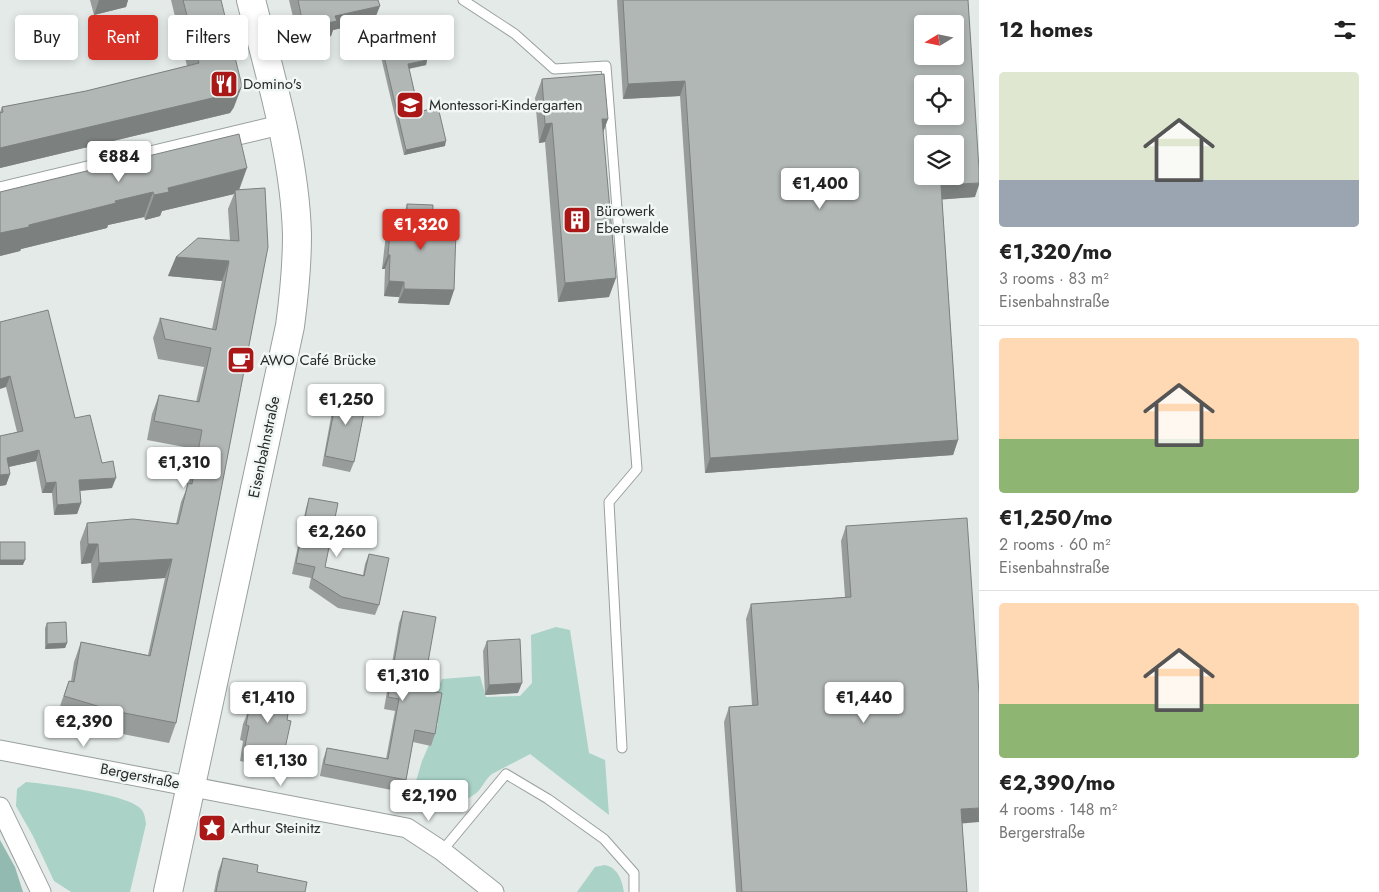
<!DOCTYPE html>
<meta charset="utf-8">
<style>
:root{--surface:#fff;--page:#f6f6f6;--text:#222;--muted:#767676;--line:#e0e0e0;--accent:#d93025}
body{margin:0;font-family:Jost,sans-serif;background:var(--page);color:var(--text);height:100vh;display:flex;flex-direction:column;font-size:19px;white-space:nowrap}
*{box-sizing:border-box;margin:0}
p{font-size:16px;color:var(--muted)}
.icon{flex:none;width:28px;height:28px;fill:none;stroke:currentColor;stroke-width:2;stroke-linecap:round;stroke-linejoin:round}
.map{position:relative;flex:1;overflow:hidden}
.side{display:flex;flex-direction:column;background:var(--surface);width:400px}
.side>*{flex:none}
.top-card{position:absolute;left:15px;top:15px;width:475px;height:45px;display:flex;gap:10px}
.needle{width:32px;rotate:260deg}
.tools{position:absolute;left:914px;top:15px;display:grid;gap:10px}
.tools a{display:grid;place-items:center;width:50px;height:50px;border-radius:5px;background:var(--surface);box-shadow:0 2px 8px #0003;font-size:25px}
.price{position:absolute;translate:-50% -42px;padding:0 11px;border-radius:5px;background:#fff;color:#222;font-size:16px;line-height:32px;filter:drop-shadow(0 1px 2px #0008)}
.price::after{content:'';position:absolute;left:50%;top:30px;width:15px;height:11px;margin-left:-8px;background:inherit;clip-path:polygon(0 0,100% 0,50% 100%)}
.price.active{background:var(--accent);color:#fff}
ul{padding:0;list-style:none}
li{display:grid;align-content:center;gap:10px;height:265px;padding:0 20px}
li+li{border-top:1px solid var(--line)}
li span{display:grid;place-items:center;height:155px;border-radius:5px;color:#555}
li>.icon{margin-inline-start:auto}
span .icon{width:90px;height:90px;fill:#fffc;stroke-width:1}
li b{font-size:21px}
h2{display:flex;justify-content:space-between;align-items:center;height:60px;padding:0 20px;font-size:21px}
.chip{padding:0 18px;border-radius:5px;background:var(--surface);box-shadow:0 2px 8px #0003;font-size:18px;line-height:45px}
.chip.active{background:var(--accent);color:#fff}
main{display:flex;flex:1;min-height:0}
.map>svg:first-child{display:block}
.green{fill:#aad2c7}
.forest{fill:#93bab0}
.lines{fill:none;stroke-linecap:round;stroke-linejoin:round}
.service-casing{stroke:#99a09e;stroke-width:11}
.minor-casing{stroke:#99a09e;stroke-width:21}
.primary-casing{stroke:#99a09e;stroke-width:30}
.service{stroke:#fff;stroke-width:9}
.minor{stroke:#fff;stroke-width:19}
.primary{stroke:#fff;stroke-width:28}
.wall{fill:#989d9c}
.shaded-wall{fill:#7c807f}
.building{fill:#b1b7b5;stroke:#7c807f;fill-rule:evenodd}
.labels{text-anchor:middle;stroke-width:5;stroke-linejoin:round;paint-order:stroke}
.poi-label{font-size:15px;fill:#282b2a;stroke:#f0f7f5;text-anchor:start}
.street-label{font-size:15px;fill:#282b2a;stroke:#f0f7f5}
</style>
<main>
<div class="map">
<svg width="979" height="892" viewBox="0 0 979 892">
<rect width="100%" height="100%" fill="#e3eae8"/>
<path class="green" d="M 556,627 L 570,630 L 589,753 L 605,760 L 609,815 L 530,754 C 518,761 504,767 492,774 C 485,779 482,789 475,794 C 454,809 431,813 411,798 L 422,761 L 438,724 L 426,714 L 442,679 L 480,676 L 486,697 L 520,696 L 532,683 L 531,635 Z
M 26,782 C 48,784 128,794 141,809 C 145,814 145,818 146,824 L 130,892 L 71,892 L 54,881 L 33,836 L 16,806 L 17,789 Z
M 605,865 C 618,868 622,880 624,892 L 577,892 L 595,867 Z"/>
<path class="forest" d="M 0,840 L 15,867 L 23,892 L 0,892 Z"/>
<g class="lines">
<defs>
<path id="service" d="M 463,0 L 515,34 L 554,69 L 606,66 L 637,469 L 609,502 L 622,748
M 442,851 L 506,774 L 548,799 L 604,839 L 634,873 L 634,892"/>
<path id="minor" d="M 0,192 L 280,125
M 0,750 L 407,828 L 442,851 L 494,892
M 0,807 L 41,892"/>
<path id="primary" d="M 168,892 L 290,326 C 294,296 297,265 297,235 C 295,157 270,75 251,0"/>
</defs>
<use href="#service" class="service-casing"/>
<use href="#minor" class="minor-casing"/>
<use href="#primary" class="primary-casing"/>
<use href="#service" class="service"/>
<use href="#minor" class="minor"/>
<use href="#primary" class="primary"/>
</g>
<path class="wall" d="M 90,0 L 128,0 L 126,7 L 94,15 Z
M 171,0 L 221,0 L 234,107 L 230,113 L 0,168 L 0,112 L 2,107 L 86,91 L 187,66 Z
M 289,0 L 378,0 L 374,21 L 333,30 L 331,36 L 304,42 L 303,37 L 298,38 Z
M 617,0 L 968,0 L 975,197 L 942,199 L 958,440 L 953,455 L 705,473 L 680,96 L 623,99 Z
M 379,35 L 427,60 L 426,65 L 409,69 L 419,112 L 445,146 L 404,155 L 377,40 Z
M 542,79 L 608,119 L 603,132 L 609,297 L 558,302 L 545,142 L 539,143 L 535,98 Z
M 265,188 L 176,723 L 169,743 L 107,731 L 57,716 L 62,700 L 69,681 L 71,681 L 74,662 L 81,642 L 148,655 L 165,578 L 92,583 L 91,563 L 81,564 L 80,542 L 87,523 L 176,524 L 181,502 L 189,483 L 195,449 L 147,440 L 152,414 L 159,395 L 196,402 L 204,367 L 158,359 L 153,338 L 160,318 L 212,329 L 222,281 L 168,276 L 176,257 L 230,241 L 228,209 L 234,194 L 162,211 L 160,216 L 145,220 L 144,217 L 108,225 L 107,228 L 21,249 L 20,251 L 0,256 L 0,192 L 239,190 Z
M 407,204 L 432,230 L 454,290 L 449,305 L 398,303 L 399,297 L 384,296 L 385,269 L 382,269 L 387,225 L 392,210 L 405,211 Z
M 0,322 L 75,418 L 102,463 L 112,488 L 80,491 L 81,503 L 77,514 L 54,515 L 52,493 L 42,493 L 36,461 L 9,467 L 10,474 L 6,485 L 0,486 L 0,436 L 17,432 L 6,387 Z
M 338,391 L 354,462 L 350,472 L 322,466 L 334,401 Z
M 309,498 L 325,567 L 363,575 L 365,564 L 369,554 L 379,605 L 375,615 L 338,608 L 309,588 L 311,578 L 292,574 L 306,508 Z
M 846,526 L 962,823 L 967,892 L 736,892 L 724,722 L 729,707 L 752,705 L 746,619 L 751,604 L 845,597 L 841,541 Z
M 403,611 L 423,690 L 435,734 L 431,746 L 413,742 L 406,780 L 402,792 L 320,776 L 323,760 L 327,748 L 386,759 L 395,711 L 384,709 L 399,623 Z
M 47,623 L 67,643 L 65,648 L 45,649 L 45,628 Z
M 487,641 L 518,693 L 485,695 L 483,651 Z
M 255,695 L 287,720 L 284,753 L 279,769 L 240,761 L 243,741 L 240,740 L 243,724 L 249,709 L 250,709 Z
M 223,858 L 305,892 L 214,892 L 218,872 Z"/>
<path class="shaded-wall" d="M 99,0 L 128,0 L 126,7 L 94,15 Z
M 380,6 L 374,21 L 333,30 L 331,36 L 304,42 L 309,27 L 335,16 Z
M 308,22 L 303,37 L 298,38 L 303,24 Z
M 427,60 L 426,65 L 406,69 L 408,64 Z
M 685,81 L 680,96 L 623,99 L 628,84 Z
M 242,86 L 234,107 L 230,113 L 0,168 L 0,148 Z
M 602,119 L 608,119 L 601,138 Z
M 552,123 L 545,142 L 539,143 L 545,124 Z
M 446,141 L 445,146 L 404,155 L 406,150 Z
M 247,168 L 238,193 L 235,190 L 234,194 L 162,211 L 160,216 L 145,220 L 154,195 L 168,188 Z
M 979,183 L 979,185 L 975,197 L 936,200 L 941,185 Z
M 153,192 L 144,217 L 108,225 L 107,228 L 21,249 L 20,251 L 0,256 L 0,233 L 115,201 Z
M 388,255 L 390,255 L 385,269 L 382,269 Z
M 176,257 L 229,261 L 222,281 L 168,276 Z
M 616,278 L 609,297 L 558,302 L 565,283 Z
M 389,281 L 404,282 L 399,297 L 384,296 Z
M 404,289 L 454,290 L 449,305 L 398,303 Z
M 10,376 L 6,387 L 0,389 L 0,379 Z
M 958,440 L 953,455 L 705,473 L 710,458 Z
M 39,450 L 36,461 L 3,468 L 7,458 Z
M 10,474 L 6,485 L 0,486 L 0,475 Z
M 116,478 L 112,488 L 75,491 L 79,480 Z
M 56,482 L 52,493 L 42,493 L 46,483 Z
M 81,503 L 77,514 L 54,515 L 57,505 Z
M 88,544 L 98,544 L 91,563 L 81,564 Z
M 172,559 L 165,578 L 92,583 L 99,563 Z
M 0,560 L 25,560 L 23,565 L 0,565 Z
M 67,643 L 65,648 L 45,649 L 47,644 Z
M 522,683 L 518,693 L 485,695 L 489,685 Z
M 979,808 L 979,822 L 956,824 L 961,809 Z"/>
<path class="building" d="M 183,0 L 221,0 L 242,86 L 238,92 L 0,148 L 0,113 L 3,112 L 2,107 L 86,91 L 199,63 Z
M 298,0 L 378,0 L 380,6 L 335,16 L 337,21 L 309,27 L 308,22 L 303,24 Z
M 623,0 L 968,0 L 979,169 L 979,183 L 941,185 L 958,440 L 710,458 L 685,81 L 628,84 ZM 922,24 L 955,24 L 955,56 L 922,56 ZM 922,84 L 955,84 L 955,116 L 922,116 ZM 922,144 L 955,144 L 955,176 L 922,176 Z
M 419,25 L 427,60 L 408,64 L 419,112 L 438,107 L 446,141 L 406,150 L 379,35 Z
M 604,74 L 608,119 L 602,119 L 616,278 L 565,283 L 552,123 L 545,124 L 542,79 Z
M 239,134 L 247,168 L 168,188 L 169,192 L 154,195 L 153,192 L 115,201 L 116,203 L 29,225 L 29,227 L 0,233 L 0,192 Z
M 265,188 L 268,247 L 176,723 L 114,711 L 64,696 L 69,681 L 74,682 L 81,642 L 150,656 L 172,559 L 99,563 L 98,544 L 88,544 L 87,523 L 133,519 L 178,524 L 188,483 L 192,484 L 202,430 L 154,421 L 159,395 L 199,402 L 211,348 L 165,339 L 160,318 L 216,330 L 229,261 L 176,257 L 198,238 L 239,241 L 235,190 Z
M 407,204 L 433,205 L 432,230 L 456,231 L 454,290 L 404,289 L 404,282 L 389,281 L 390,255 L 388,255 L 392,210 L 407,211 Z
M 48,310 L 75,418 L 90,415 L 102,463 L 113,461 L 116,478 L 79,480 L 81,503 L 57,505 L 56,482 L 46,483 L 39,450 L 7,458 L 10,474 L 0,475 L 0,436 L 23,431 L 10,376 L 0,379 L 0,322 Z
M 338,391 L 367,397 L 354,462 L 325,456 Z
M 309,498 L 338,503 L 325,567 L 364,576 L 369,554 L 389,558 L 379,605 L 342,597 L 312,578 L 315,567 L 296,563 Z
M 967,518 L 979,694 L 979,808 L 961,809 L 967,892 L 742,892 L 729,707 L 758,705 L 751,604 L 851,597 L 846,526 Z
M 0,542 L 25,542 L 25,560 L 0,560 Z
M 403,611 L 436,617 L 423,690 L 442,693 L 435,734 L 415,730 L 406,780 L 324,764 L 327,748 L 388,759 L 399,699 L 388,697 Z
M 66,622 L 67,643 L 47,644 L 47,623 Z
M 520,639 L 522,683 L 489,685 L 487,641 Z
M 255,695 L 290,701 L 287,720 L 291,721 L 284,753 L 245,746 L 249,726 L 246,725 L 249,709 L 253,710 Z
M 223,858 L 258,865 L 257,872 L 307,882 L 305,892 L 216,892 Z"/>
<defs>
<symbol id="restaurant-square" viewBox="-11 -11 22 22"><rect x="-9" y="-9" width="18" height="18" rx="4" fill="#aa1717" stroke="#f0f7f5"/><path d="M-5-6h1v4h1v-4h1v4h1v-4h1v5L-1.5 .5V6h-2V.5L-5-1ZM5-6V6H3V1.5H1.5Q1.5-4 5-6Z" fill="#fff"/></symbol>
<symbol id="school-square" viewBox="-11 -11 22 22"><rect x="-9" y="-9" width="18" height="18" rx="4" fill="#aa1717" stroke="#f0f7f5"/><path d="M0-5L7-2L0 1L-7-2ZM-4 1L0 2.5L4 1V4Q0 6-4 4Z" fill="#fff"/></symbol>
<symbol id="building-square" viewBox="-11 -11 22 22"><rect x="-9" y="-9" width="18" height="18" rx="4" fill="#aa1717" stroke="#f0f7f5"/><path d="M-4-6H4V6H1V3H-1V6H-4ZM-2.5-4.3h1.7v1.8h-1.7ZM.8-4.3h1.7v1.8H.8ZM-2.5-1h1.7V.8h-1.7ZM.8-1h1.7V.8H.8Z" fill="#fff"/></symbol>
<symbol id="cafe-square" viewBox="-11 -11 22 22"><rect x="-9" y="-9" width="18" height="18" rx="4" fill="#aa1717" stroke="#f0f7f5"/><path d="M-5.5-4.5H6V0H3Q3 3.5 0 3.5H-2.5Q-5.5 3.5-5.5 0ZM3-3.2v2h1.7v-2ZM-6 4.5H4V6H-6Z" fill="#fff"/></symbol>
<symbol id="sight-square" viewBox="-11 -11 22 22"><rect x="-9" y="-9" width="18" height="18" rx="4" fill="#aa1717" stroke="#f0f7f5"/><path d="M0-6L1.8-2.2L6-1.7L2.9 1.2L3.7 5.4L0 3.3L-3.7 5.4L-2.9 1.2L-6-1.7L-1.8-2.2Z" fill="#fff"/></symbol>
</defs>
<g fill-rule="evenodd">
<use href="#restaurant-square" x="208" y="68" width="32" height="32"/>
<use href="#school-square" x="394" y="89" width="32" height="32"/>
<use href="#building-square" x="561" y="204" width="32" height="32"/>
<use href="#cafe-square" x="225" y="344" width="32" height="32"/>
<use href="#sight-square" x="196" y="812" width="32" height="32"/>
</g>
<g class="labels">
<g class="poi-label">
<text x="243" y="89">Domino's</text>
<text x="429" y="110">Montessori-Kindergarten</text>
<text x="596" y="216">Bürowerk<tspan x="596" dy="17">Eberswalde</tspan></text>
<text x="260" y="365">AWO Café Brücke</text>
<text x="231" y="833">Arthur Steinitz</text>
</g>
<g class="street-label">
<text transform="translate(264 447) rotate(-78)" y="5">Eisenbahnstraße</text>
<text transform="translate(140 776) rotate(11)" y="5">Bergerstraße</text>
</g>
</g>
</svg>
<div class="tools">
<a><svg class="needle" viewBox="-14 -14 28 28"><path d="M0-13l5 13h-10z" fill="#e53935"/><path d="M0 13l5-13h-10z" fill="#767676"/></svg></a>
<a><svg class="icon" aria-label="locate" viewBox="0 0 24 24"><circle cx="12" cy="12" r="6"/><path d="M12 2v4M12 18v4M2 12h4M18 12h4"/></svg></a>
<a><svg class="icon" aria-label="layers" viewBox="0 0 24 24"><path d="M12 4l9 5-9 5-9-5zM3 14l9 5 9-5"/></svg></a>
</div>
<b class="price" style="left:119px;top:183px">€884</b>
<b class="price" style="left:820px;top:210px">€1,400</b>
<b class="price active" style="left:421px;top:251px">€1,320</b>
<b class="price" style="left:346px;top:426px">€1,250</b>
<b class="price" style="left:184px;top:489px">€1,310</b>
<b class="price" style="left:337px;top:558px">€2,260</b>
<b class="price" style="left:403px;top:702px">€1,310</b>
<b class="price" style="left:268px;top:724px">€1,410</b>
<b class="price" style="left:864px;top:724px">€1,440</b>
<b class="price" style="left:84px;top:748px">€2,390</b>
<b class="price" style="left:281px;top:787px">€1,130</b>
<b class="price" style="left:429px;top:822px">€2,190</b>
<div class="top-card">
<a class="chip">Buy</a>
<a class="chip active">Rent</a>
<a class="chip">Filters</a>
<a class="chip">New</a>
<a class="chip">Apartment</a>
</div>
</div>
<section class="side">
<h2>12 homes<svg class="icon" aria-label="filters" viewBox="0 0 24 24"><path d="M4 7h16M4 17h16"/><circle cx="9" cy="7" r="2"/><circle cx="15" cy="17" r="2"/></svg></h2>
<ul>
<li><span style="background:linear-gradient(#dfe7d0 70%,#9aa5b1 0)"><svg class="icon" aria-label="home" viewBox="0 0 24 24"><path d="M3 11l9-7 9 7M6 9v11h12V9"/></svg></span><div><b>€1,320/mo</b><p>3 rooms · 83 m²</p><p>Eisenbahnstraße</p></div></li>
<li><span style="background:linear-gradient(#ffd9b3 65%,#8fb573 0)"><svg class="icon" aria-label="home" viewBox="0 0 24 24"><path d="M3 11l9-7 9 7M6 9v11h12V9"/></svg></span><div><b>€1,250/mo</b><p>2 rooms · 60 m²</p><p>Eisenbahnstraße</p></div></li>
<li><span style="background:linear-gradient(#ffd9b3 65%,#8fb573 0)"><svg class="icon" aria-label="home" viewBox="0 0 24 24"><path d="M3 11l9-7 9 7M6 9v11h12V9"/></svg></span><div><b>€2,390/mo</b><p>4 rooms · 148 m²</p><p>Bergerstraße</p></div></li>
</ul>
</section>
</main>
